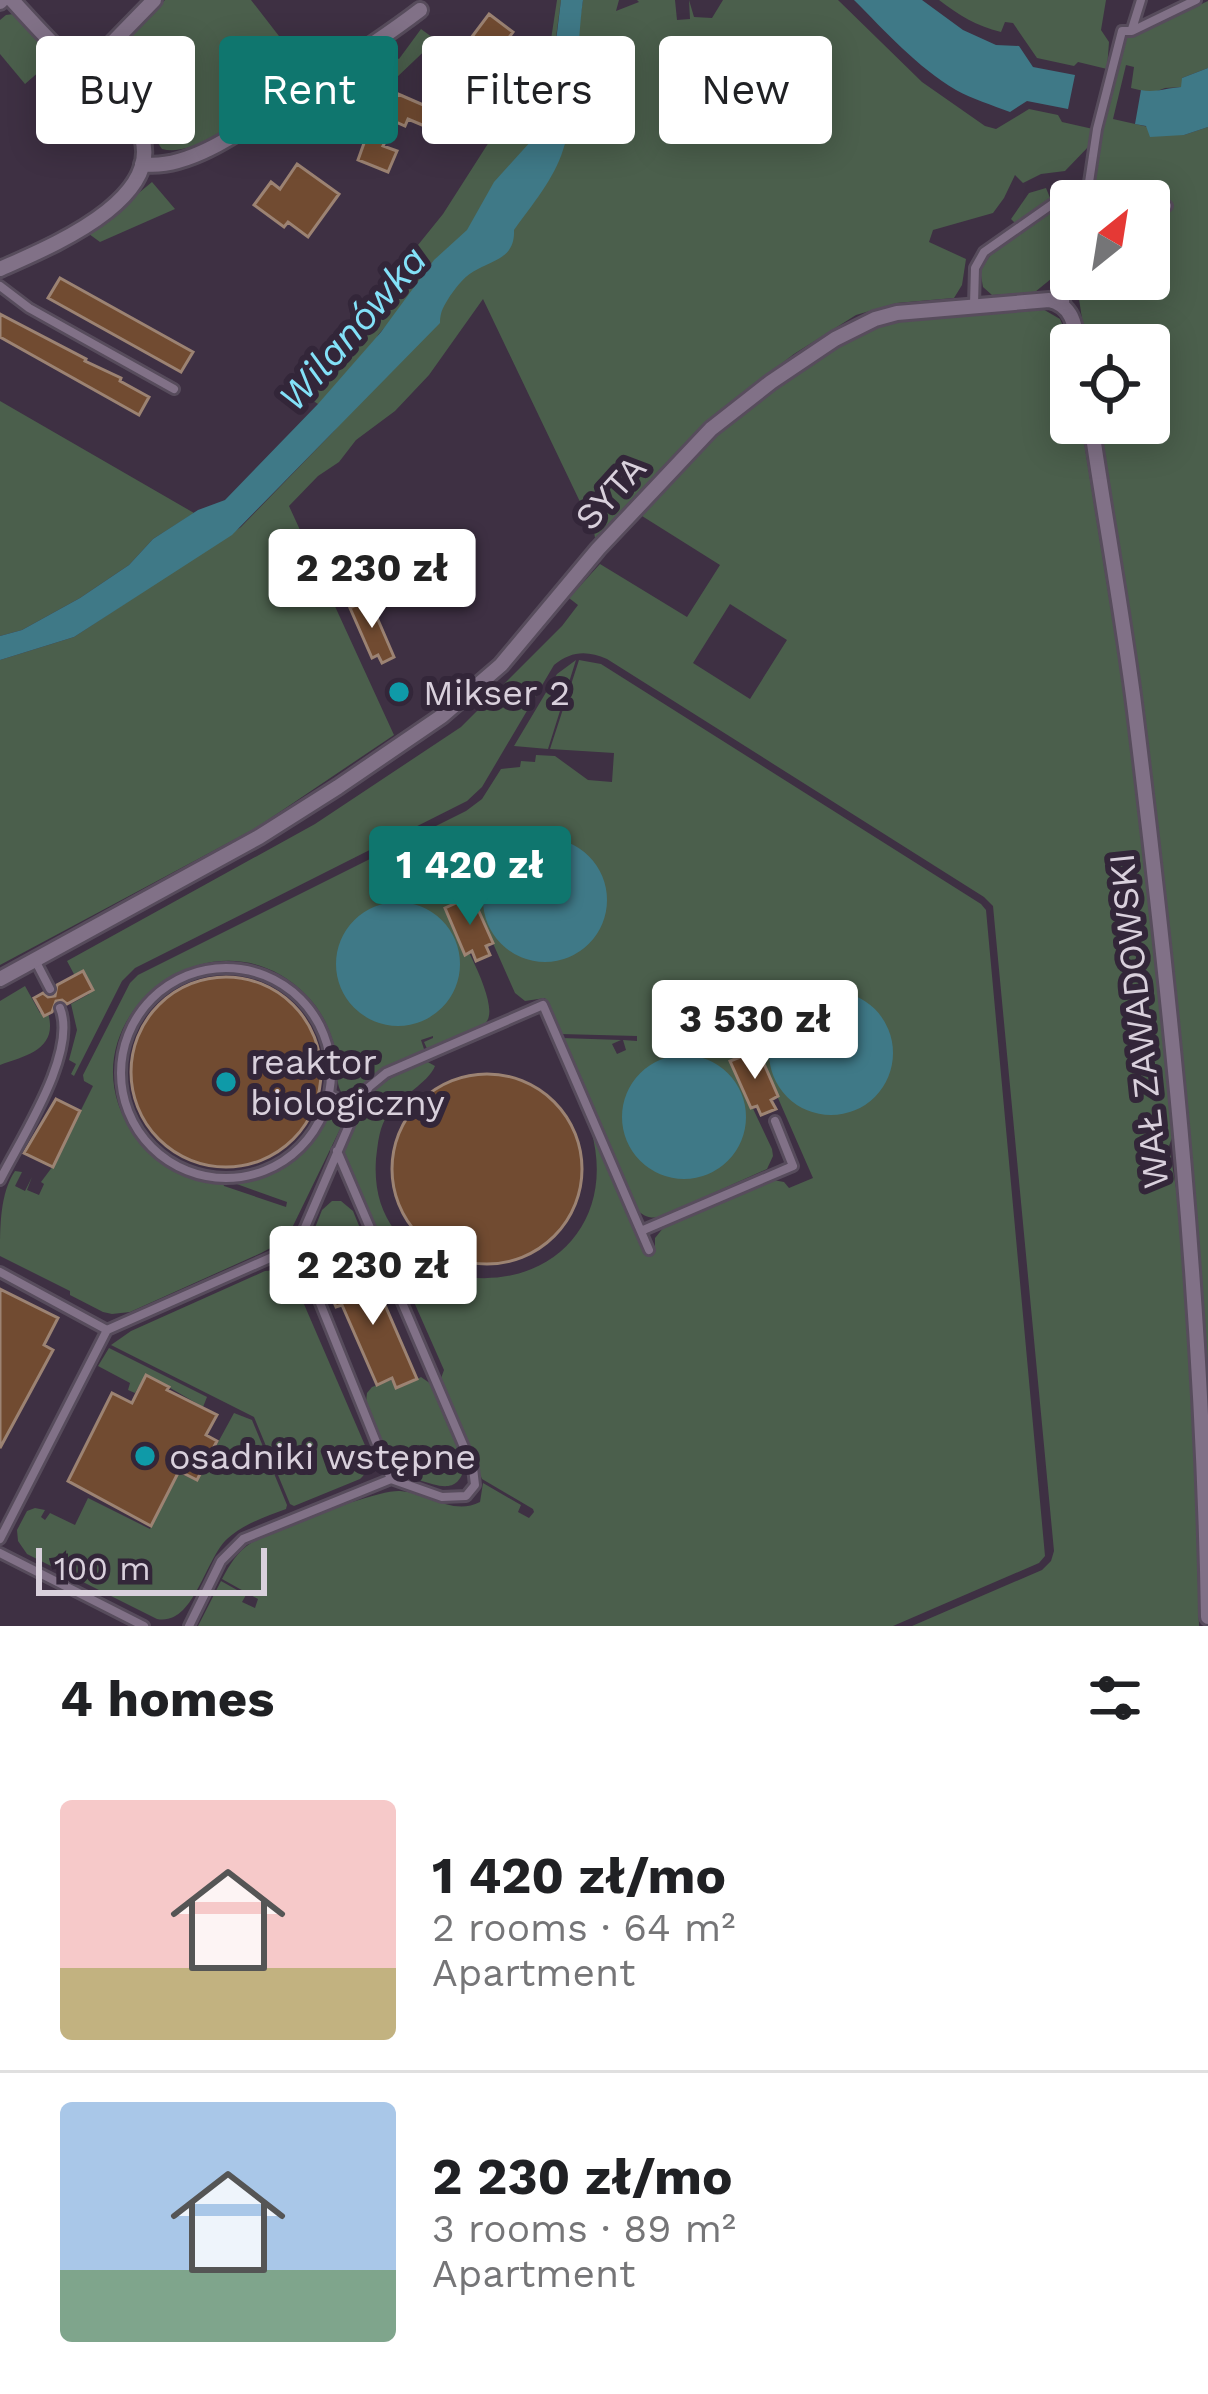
<!DOCTYPE html>
<meta charset="utf-8">
<style>
:root{--surface:#fff;--page:#f2f2f2;--text:#202124;--muted:#757577;--line:#e0e0e0;--accent:#0f766e}
body{margin:0;font-family:"Work Sans",sans-serif;background:var(--page);color:var(--text);height:100vh;display:flex;flex-direction:column;font-size:45px;white-space:nowrap}
*{box-sizing:border-box;margin:0}
p{font-size:39px;color:var(--muted)}
.icon{flex:none;width:66px;height:66px;fill:none;stroke:currentColor;stroke-width:2;stroke-linecap:round;stroke-linejoin:round}
.map{position:relative;height:1626px;overflow:hidden}
.sheet{display:flex;flex-direction:column;background:var(--surface);flex:1}
.sheet>*{flex:none}
.top-card{position:absolute;left:36px;top:36px;width:1137px;height:108px;display:flex;gap:24px}
.needle{width:78px;rotate:30deg}
.tools{position:absolute;left:1050px;top:180px;display:grid;gap:24px}
.tools a{display:grid;place-items:center;width:120px;height:120px;border-radius:12px;background:var(--surface);box-shadow:0 6px 30px #0003;font-size:60px}
.scale{position:absolute;left:36px;bottom:30px;width:231px;box-sizing:border-box;padding-left:12px;border:6px solid #d9d0dc;border-top:0;font-size:33px;line-height:42px;white-space:nowrap;color:#d9d0dc;-webkit-text-stroke:9px #332639;paint-order:stroke}
.price{position:absolute;translate:-50% -102px;padding:0 27px;border-radius:12px;background:#fff;color:#222;font-size:39px;line-height:78px;filter:drop-shadow(0 3px 6px #0008)}
.price::after{content:'';position:absolute;left:50%;top:72px;width:36px;height:27px;margin-left:-18px;background:inherit;clip-path:polygon(0 0,100% 0,50% 100%)}
.price.selected{background:var(--accent);color:#fff}
ul{padding:0;list-style:none}
li{display:flex;align-items:center;gap:36px;height:300px;padding:0 60px}
li+li{border-top:3px solid var(--line)}
li span{display:grid;place-items:center;flex:none;width:336px;height:240px;border-radius:12px;color:#555}
li>.icon{margin-inline-start:auto}
span .icon{width:144px;height:144px;fill:#fffc;stroke-width:1}
li b{font-size:51px}
h2{display:flex;justify-content:space-between;align-items:center;height:144px;padding:0 60px;font-size:51px}
.tag{padding:0 42px;border-radius:12px;background:var(--surface);box-shadow:0 6px 30px #0003;font-size:42px;line-height:108px}
.tag.selected{background:var(--accent);color:#fff}
.map>svg:first-child{display:block}
.green{fill:#4b5f4c;fill-rule:evenodd}
.water{fill:#3f7987}
.building{fill:#714b31;stroke:#9c8373;stroke-width:3}
.lines{fill:none;stroke-linecap:round;stroke-linejoin:round}
.lane-casing{stroke:#574c5c;stroke-width:14}
.street-casing{stroke:#574c5c;stroke-width:20}
.lane{stroke:#817187;stroke-width:8}
.street{stroke:#817187;stroke-width:14}
.culture-dot{fill:#0f9aa8;stroke:#332639;stroke-width:4.5}
.labels{text-anchor:middle;stroke-width:12;stroke-linejoin:round;paint-order:stroke}
.street-label{font-size:36px;fill:#d9d0dc;stroke:#332639}
.poi-label{font-size:36px;fill:#d9d0dc;stroke:#332639;text-anchor:start}
.water-label{font-size:39px;font-style:italic;fill:#83e1f8;stroke:#332639}
</style>
<div class="map">
<svg width="1208" height="1626" viewBox="0 0 1208 1626">
<rect width="100%" height="100%" fill="#3e3043"/>
<path class="green" d="M 165,0 L 251,0 L 306,71 L 301,80 C 273,103 199,159 162,149 L 138,114 L 100,76 L 100,68 Z
M 557,0 L 561,0 L 551,75 L 558,94 L 539,150 L 378,335 L 347,400 L 318,404 L 306,396 L 380,310 L 372,302 L 443,214 L 505,117 L 537,84 L 550,46 Z
M 583,0 L 619,0 L 616,11 L 639,2 L 637,0 L 675,0 L 677,20 L 690,19 L 689,0 L 694,17 L 712,18 L 723,0 L 838,0 L 922,82 L 985,126 L 996,129 L 1029,109 L 1058,115 L 1062,122 L 1093,129 L 1090,145 L 1065,171 L 1041,174 L 1023,183 L 1015,175 L 1004,198 L 993,213 L 933,230 L 929,242 L 966,259 L 962,285 L 954,298 L 897,303 L 856,315 L 794,354 L 704,423 L 595,538 L 594,531 L 483,299 L 429,375 L 395,411 L 356,440 L 339,462 L 318,476 L 289,506 L 394,735 L 256,828 L 0,965 L 0,660 L 74,637 L 241,527 L 334,431 L 444,285 L 578,71 L 576,44 Z
M 939,0 L 1106,0 L 1101,30 L 1109,42 L 1107,69 L 1078,62 L 1074,66 L 1037,58 L 1013,23 L 1005,22 L 1001,32 C 976,26 959,15 939,0 Z
M 1208,1 L 1208,68 L 1182,78 L 1182,87 L 1165,88 L 1152,93 L 1131,88 L 1134,67 L 1126,65 L 1113,119 L 1184,135 L 1208,127 L 1208,1367 L 1168,923 L 1143,714 L 1098,423 L 1149,423 L 1149,345 L 1086,345 L 1076,279 L 1149,279 L 1149,206 L 1167,209 L 1159,201 L 1094,184 L 1098,147 L 1121,45 L 1127,38 Z
M 13,14 L 56,57 L 25,84 L 0,54 L 0,20 L 6,15 Z
M 421,29 L 436,40 L 375,98 L 352,70 L 381,50 L 399,59 Z
M 152,182 L 175,209 L 100,242 L 89,234 Z
M 1046,188 L 1057,215 L 1052,230 L 1057,274 L 1035,292 L 992,295 L 983,287 L 980,270 L 992,253 L 1021,229 L 1011,219 L 1029,193 Z
M 1041,308 L 1060,319 L 1071,345 L 1071,423 L 1081,423 L 1121,672 L 1136,785 L 1173,1135 L 1169,1146 L 1178,1200 L 1193,1378 L 1199,1626 L 912,1626 L 1042,1570 L 1051,1561 L 1054,1551 L 993,906 L 984,897 L 607,659 C 587,650 571,651 554,665 L 482,787 L 467,801 L 135,968 L 122,981 L 74,1076 L 71,1074 L 76,1064 L 69,1060 L 77,1030 L 71,1004 L 89,994 L 79,975 L 75,976 L 67,961 L 315,824 L 461,727 L 562,626 L 578,605 L 569,598 L 600,564 L 687,617 L 720,565 L 642,516 L 703,447 L 762,399 L 847,342 L 875,328 L 900,322 ZM 730,604 L 787,640 L 750,699 L 693,663 Z
M 0,401 L 194,513 L 153,539 L 129,565 L 80,598 L 22,630 L 0,636 Z
M 576,660 L 548,749 L 514,746 L 557,674 Z
M 579,660 L 601,664 L 981,904 L 986,910 L 1045,1556 L 1039,1563 L 893,1626 L 198,1626 L 221,1581 L 246,1595 L 242,1602 L 255,1608 L 258,1599 L 222,1579 C 230,1564 237,1552 251,1543 C 271,1530 378,1489 400,1491 C 427,1493 453,1516 480,1502 L 483,1483 L 521,1505 L 518,1512 L 529,1518 L 534,1512 L 533,1509 L 482,1479 L 440,1381 L 444,1370 L 392,1252 L 383,1248 L 344,1157 C 343,1143 349,1134 355,1121 C 372,1084 391,1077 426,1061 L 435,1066 C 428,1083 401,1096 389,1113 C 379,1126 378,1143 376,1159 C 372,1216 401,1247 448,1273 L 446,1279 L 450,1280 L 454,1275 C 547,1294 618,1224 591,1130 L 647,1256 L 655,1252 L 655,1238 L 664,1227 L 773,1180 L 784,1182 L 789,1188 L 813,1178 L 757,1050 L 731,1062 L 772,1149 L 773,1156 L 767,1169 L 660,1217 C 649,1219 643,1216 635,1208 L 562,1038 L 621,1040 L 612,1044 L 617,1054 L 626,1050 L 623,1040 L 637,1041 L 637,1036 L 560,1034 L 545,998 L 525,1001 L 515,993 L 472,896 L 445,908 C 456,928 500,1002 487,1021 C 480,1033 442,1045 428,1051 L 424,1042 L 433,1038 L 433,1036 L 421,1040 L 425,1052 L 381,1072 L 352,1097 L 343,1095 C 335,1083 338,1073 337,1059 C 333,1035 323,1011 305,994 C 210,899 54,1027 136,1137 C 158,1166 188,1179 223,1183 L 224,1186 L 286,1207 L 287,1202 L 234,1183 C 279,1176 312,1152 330,1110 L 337,1108 L 343,1111 L 344,1121 L 291,1230 L 280,1243 L 261,1253 L 130,1312 L 112,1314 L 103,1312 L 70,1295 L 70,1291 L 0,1256 C 0,1226 0,1193 15,1171 L 22,1172 L 15,1186 L 25,1191 L 32,1177 L 27,1190 L 39,1195 L 44,1184 L 41,1182 L 53,1166 L 93,1086 L 84,1081 L 83,1075 L 130,983 L 138,975 L 466,811 L 482,799 L 501,769 L 520,767 L 521,761 L 535,762 L 536,755 L 555,756 L 588,780 L 612,782 L 614,753 L 550,749 Z
M 25,986 L 40,1013 L 47,1010 C 60,1048 29,1055 0,1065 L 0,1001 Z
M 332,1201 L 341,1201 L 353,1211 L 375,1265 L 371,1271 L 369,1267 L 364,1269 L 362,1264 L 352,1269 L 354,1273 L 338,1279 L 336,1275 L 328,1279 L 311,1238 L 322,1210 Z
M 276,1270 L 287,1274 L 294,1281 L 367,1450 C 370,1462 369,1471 360,1479 L 294,1506 L 290,1504 L 254,1417 L 111,1345 L 131,1331 L 265,1271 Z
M 109,1348 L 207,1397 L 203,1407 L 146,1374 L 135,1393 L 128,1390 L 130,1383 L 98,1366 Z
M 421,1377 L 431,1384 L 465,1465 C 459,1494 441,1487 419,1480 C 409,1477 400,1476 394,1466 C 382,1448 375,1423 366,1402 L 367,1393 L 372,1387 L 391,1380 L 396,1389 Z
M 234,1413 L 252,1420 L 287,1505 L 286,1509 C 265,1517 243,1524 227,1539 C 204,1561 194,1626 157,1619 L 27,1554 L 18,1541 L 17,1530 L 27,1511 L 35,1508 L 45,1510 L 41,1517 L 45,1520 L 50,1513 L 75,1525 L 88,1498 L 150,1529 L 179,1473 L 197,1481 Z"/>
<path class="water" d="M 561,0 L 583,0 C 576,49 580,102 563,150 C 554,179 532,205 514,230 C 515,256 497,259 478,269 C 465,275 458,285 450,296 C 444,306 440,311 440,323 L 232,535 L 74,637 L 0,660 L 0,636 L 22,630 L 80,598 L 129,565 L 153,539 L 198,510 L 225,500 L 318,404 L 381,332 L 434,260 L 467,230 L 494,182 L 532,140 L 545,120 L 549,98 Z
M 854,0 L 922,0 L 963,30 L 996,45 L 1019,46 L 1033,67 L 1075,75 L 1068,109 L 1027,101 L 1010,112 C 992,105 972,99 956,90 C 917,67 885,31 854,0 Z
M 1208,68 L 1208,127 L 1184,135 L 1150,137 L 1146,126 L 1135,124 L 1141,90 C 1154,93 1167,88 1181,87 L 1182,78 Z
M483 900a62 62 0 1 1 124 0a62 62 0 1 1-124 0Z
M336 964a62 62 0 1 1 124 0a62 62 0 1 1-124 0Z
M769 1053a62 62 0 1 1 124 0a62 62 0 1 1-124 0Z
M622 1117a62 62 0 1 1 124 0a62 62 0 1 1-124 0Z"/>
<path class="building" d="M 489,14 L 513,32 L 490,64 L 465,46 Z
M 398,94 L 442,113 L 434,130 L 408,119 L 405,126 L 387,118 Z
M 368,132 L 386,140 L 383,146 L 397,151 L 388,172 L 358,160 Z
M 297,164 L 339,194 L 308,237 L 288,222 L 284,227 L 254,205 L 271,182 L 280,189 Z
M 60,278 L 193,352 L 181,372 L 48,298 Z
M 0,314 L 86,359 L 85,361 L 121,378 L 120,381 L 149,397 L 139,415 L 0,337 Z
M 369,599 L 394,657 L 382,663 L 378,655 L 372,658 L 350,608 Z
M 472,896 L 493,943 L 486,946 L 490,955 L 476,961 L 472,951 L 465,955 L 445,908 Z
M 83,971 L 93,990 L 67,1004 L 62,1000 L 56,1001 L 52,1012 L 44,1016 L 34,998 L 43,993 L 48,997 L 55,996 L 57,985 Z
M131 1072a95 95 0 1 1 190 0a95 95 0 1 1-190 0Z
M 758,1050 L 778,1096 L 771,1100 L 776,1109 L 761,1115 L 757,1106 L 751,1108 L 730,1061 Z
M392 1169a95 95 0 1 1 190 0a95 95 0 1 1-190 0Z
M 56,1099 L 80,1111 L 53,1167 L 24,1153 Z
M 369,1268 L 417,1379 L 396,1388 L 392,1378 L 377,1385 L 342,1305 L 336,1307 L 327,1286 Z
M 0,1289 L 58,1318 L 44,1345 L 53,1350 L 0,1448 Z
M 146,1375 L 169,1387 L 167,1390 L 217,1415 L 206,1435 L 217,1441 L 197,1480 L 179,1471 L 151,1526 L 68,1481 L 112,1393 L 132,1403 Z"/>
<g class="lines">
<defs>
<path id="lane" d="M 1132,29 L 1141,0
M 1088,189 L 1097,129 L 1122,31 L 1132,31 L 1196,0
M 1149,202 L 1167,206
M 0,286 L 29,308 L 174,389
M 974,304 L 975,268 L 984,252 L 1071,191 L 1088,189 L 1145,201
M 1065,307 L 1066,232 L 1071,192
M 35,960 L 50,989
M121 1073a105 105 0 1 1 210 0a105 105 0 1 1-210 0Z
M 331,1095 L 356,1109
M 0,1180 C 21,1138 78,1053 60,1008
M 641,1231 L 793,1166 L 775,1121
M 297,1246 L 391,1479 L 442,1497 L 466,1496 L 475,1485 L 473,1468 L 337,1151
M 0,1272 L 107,1330
M 0,1539 L 107,1330 L 297,1246 L 356,1109 L 369,1087 L 386,1073 L 543,1005 L 649,1250
M 0,1553 L 144,1626
M 189,1626 L 221,1561 L 243,1539 L 391,1479"/>
<path id="street" d="M 0,2 L 2,0
M 83,73 L 154,0
M 142,164 C 193,172 257,119 298,93 C 340,66 381,40 420,10
M 0,269 C 47,248 178,196 136,124 C 125,104 100,89 83,73 C 57,50 35,25 12,0
M 1091,423 C 1105,519 1123,615 1135,711 C 1172,1012 1203,1314 1208,1617
M 0,979 L 259,837 L 338,787 L 442,716 L 501,665 L 598,549 L 711,429 L 771,382 L 835,339 L 875,319 L 897,313 L 1049,300 C 1072,305 1075,324 1078,345"/>
</defs>
<use href="#lane" class="lane-casing"/>
<use href="#street" class="street-casing"/>
<use href="#lane" class="lane"/>
<use href="#street" class="street"/>
</g>
<g class="culture-dot">
<circle cx="399" cy="692" r="12"/>
<circle cx="226" cy="1082" r="12"/>
<circle cx="145" cy="1456" r="12"/>
</g>
<g class="labels">
<g class="street-label">
<text transform="translate(610 492) rotate(-48)" y="13">SYTA</text>
<text transform="translate(1138 1021) rotate(-96)" y="13">WAŁ ZAWADOWSKI</text>
</g>
<g class="poi-label">
<text x="423" y="705">Mikser 2</text>
<text x="250" y="1074">reaktor<tspan x="250" dy="41">biologiczny</tspan></text>
<text x="169" y="1469">osadniki wstępne</text>
</g>
<g class="water-label">
<text transform="translate(352 328) rotate(-49)" y="14">Wilanówka</text>
</g>
</g>
</svg>
<div class="tools">
<a><svg class="needle" viewBox="-14 -14 28 28"><path d="M0-13l5 13h-10z" fill="#e53935"/><path d="M0 13l5-13h-10z" fill="#757577"/></svg></a>
<a><svg class="icon" aria-label="locate" viewBox="0 0 24 24"><circle cx="12" cy="12" r="6"/><path d="M12 2v4M12 18v4M2 12h4M18 12h4"/></svg></a>
</div>
<div class="scale">100 m</div>
<b class="price" style="left:372px;top:631px">2 230 zł</b>
<b class="price selected" style="left:470px;top:928px">1 420 zł</b>
<b class="price" style="left:755px;top:1082px">3 530 zł</b>
<b class="price" style="left:373px;top:1328px">2 230 zł</b>
<div class="top-card">
<a class="tag">Buy</a>
<a class="tag selected">Rent</a>
<a class="tag">Filters</a>
<a class="tag">New</a>
</div>
</div>
<section class="sheet">
<h2>4 homes<svg class="icon" aria-label="filters" viewBox="0 0 24 24"><path d="M4 7h16M4 17h16"/><circle cx="9" cy="7" r="2"/><circle cx="15" cy="17" r="2"/></svg></h2>
<ul>
<li><span style="background:linear-gradient(#f6c9c9 70%,#c2b280 0)"><svg class="icon" aria-label="home" viewBox="0 0 24 24"><path d="M3 11l9-7 9 7M6 9v11h12V9"/></svg></span><div><b>1 420 zł/mo</b><p>2 rooms · 64 m²</p><p>Apartment</p></div></li>
<li><span style="background:linear-gradient(#a9c7e8 70%,#7fa58c 0)"><svg class="icon" aria-label="home" viewBox="0 0 24 24"><path d="M3 11l9-7 9 7M6 9v11h12V9"/></svg></span><div><b>2 230 zł/mo</b><p>3 rooms · 89 m²</p><p>Apartment</p></div></li>
</ul>
</section>
